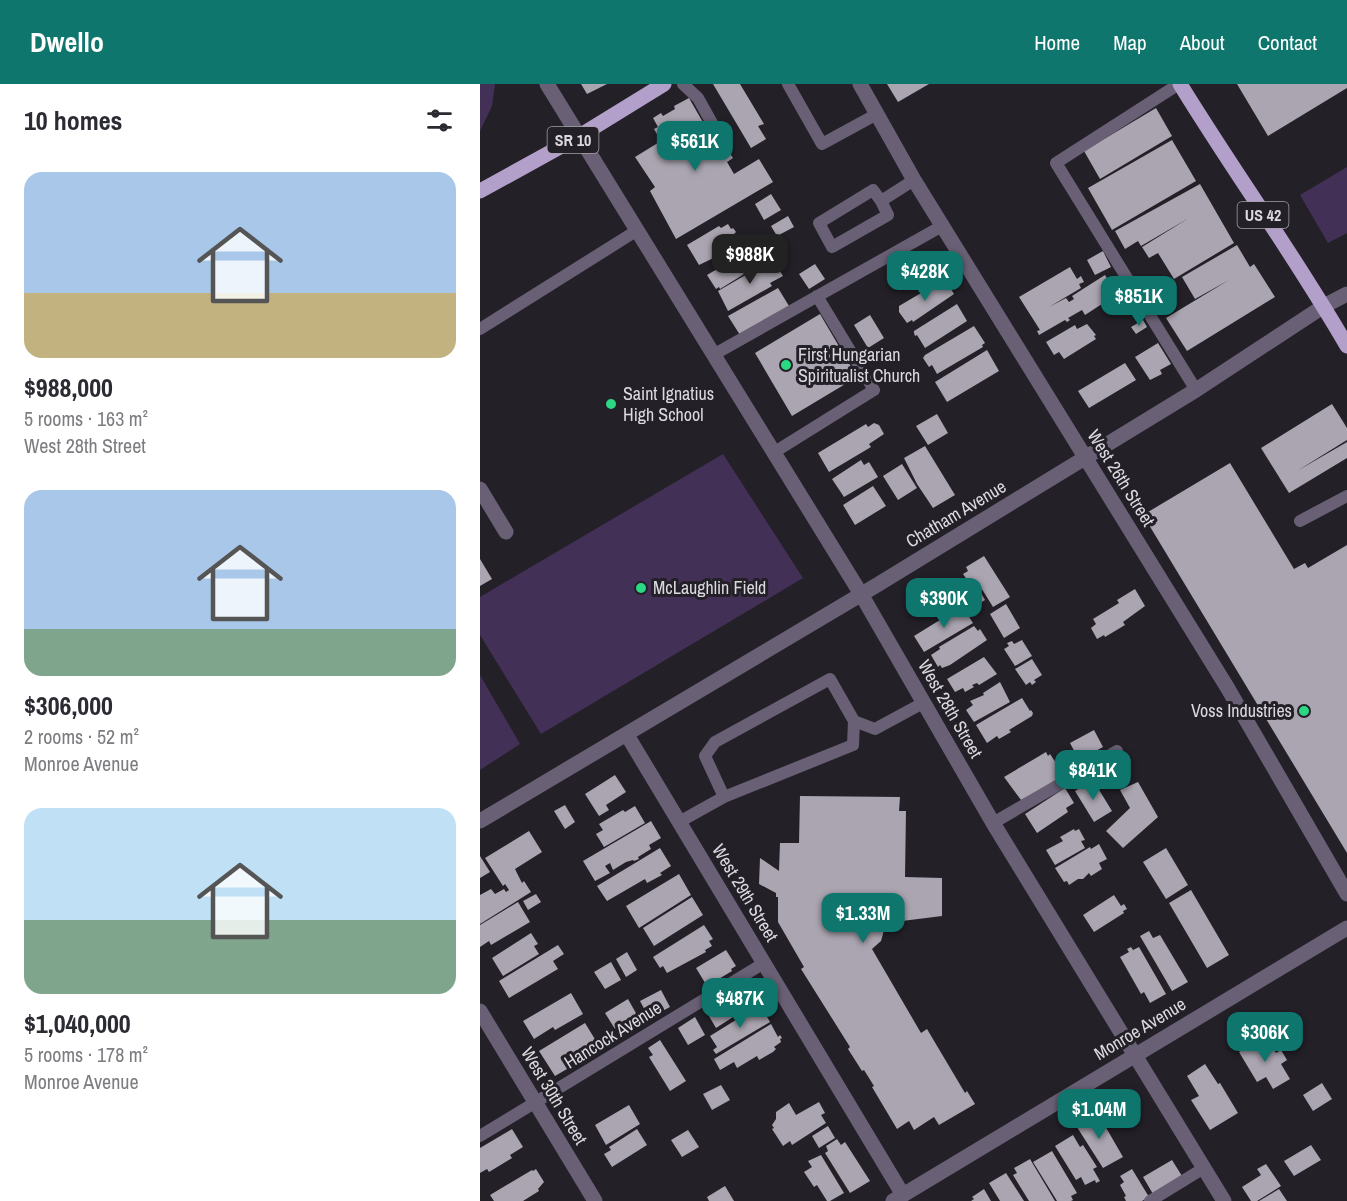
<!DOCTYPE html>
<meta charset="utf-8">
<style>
:root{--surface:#fff;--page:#f2f2f3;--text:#2b2b33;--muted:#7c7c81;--accent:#0f766e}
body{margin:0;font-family:"Archivo Narrow",sans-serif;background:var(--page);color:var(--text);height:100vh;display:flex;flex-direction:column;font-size:22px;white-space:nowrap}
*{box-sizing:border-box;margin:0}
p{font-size:20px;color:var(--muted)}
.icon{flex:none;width:33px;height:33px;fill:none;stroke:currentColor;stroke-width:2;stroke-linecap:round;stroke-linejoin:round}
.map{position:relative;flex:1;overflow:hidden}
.panel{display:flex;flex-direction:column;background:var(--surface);width:480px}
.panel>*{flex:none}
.price{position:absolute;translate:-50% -51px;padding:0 14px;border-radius:12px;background:var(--accent);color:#fff;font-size:20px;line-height:39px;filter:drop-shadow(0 2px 3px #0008)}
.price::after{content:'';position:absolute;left:50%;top:36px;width:18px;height:14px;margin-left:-9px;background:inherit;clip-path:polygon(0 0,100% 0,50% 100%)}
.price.on{background:#222;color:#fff}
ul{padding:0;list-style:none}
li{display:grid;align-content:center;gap:12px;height:318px;padding:0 24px}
li span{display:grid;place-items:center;height:186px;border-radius:18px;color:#555}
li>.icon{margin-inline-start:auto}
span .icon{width:108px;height:108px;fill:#fffc;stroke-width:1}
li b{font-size:26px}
h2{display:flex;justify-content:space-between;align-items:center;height:72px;padding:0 24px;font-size:26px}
header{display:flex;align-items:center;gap:36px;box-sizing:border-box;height:84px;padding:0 30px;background:var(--accent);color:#fff}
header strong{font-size:28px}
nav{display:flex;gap:33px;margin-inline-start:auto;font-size:21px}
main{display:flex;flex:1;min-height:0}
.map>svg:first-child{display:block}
.green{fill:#433057}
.building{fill:#aaa5b0}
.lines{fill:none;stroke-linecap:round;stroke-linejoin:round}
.lane{stroke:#696075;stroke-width:12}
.street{stroke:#696075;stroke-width:15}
.primary{stroke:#b29fca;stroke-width:15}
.poi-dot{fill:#2bd884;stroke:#232028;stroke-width:2}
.labels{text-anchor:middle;stroke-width:6;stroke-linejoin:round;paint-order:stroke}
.shield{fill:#232028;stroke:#a4a2a8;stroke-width:1.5}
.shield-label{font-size:16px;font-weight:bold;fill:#dcdadf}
.poi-label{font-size:18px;fill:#dcdadf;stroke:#232028;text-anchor:start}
.street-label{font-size:18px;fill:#dcdadf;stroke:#232028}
</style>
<header>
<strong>Dwello</strong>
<nav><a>Home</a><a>Map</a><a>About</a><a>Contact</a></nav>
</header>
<main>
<section class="panel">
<h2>10 homes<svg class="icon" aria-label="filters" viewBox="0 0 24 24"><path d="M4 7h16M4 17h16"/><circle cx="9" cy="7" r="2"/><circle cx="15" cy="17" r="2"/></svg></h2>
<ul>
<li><span style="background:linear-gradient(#a9c7e8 65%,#c2b280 0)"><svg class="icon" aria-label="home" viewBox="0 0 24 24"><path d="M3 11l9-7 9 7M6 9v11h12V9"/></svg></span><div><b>$988,000</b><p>5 rooms · 163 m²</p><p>West 28th Street</p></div></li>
<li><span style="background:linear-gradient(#a9c7e8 75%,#7fa58c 0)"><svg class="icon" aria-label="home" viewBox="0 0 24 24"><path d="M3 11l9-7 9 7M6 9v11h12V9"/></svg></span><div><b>$306,000</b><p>2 rooms · 52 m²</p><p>Monroe Avenue</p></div></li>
<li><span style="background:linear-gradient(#bfe0f5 60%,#7fa58c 0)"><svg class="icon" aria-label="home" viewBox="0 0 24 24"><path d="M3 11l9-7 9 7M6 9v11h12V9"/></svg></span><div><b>$1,040,000</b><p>5 rooms · 178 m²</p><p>Monroe Avenue</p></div></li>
</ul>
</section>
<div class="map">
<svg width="867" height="1117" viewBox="0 0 867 1117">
<rect width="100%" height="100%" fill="#232028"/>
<path class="green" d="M 0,0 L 15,0 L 12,22 L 0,47 Z
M 867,83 L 867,149 L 848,159 L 820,111 Z
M 243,370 L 323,494 L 61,650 L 0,551 L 0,513 Z
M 0,591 L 40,660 L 0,686 Z"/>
<path class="building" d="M 101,0 L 127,0 L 107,10 Z
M 233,0 L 260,0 L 284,40 L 278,42 L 286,55 L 271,64 Z
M 407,0 L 449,0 L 418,18 Z
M 757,0 L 867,0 L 867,4 L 788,52 Z
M 209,14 L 236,61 L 242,57 L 253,74 L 247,78 L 254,90 L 279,75 L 293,98 L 196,155 L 170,107 L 175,103 L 155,73 L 181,57 L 174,45 L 178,43 L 173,34 L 181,29 L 183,32 L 195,25 L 194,22 Z
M 676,24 L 692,52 L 620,95 L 604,67 Z
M 692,56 L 716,97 L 632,146 L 608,104 Z
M 720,100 L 754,159 L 694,195 L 678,169 L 669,174 L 662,163 L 709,134 L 661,162 L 658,157 L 645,165 L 635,147 Z
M 291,110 L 301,126 L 284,136 L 275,120 Z
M 308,132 L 314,143 L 297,152 L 291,142 Z
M 248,140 L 251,145 L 253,144 L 256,148 L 254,150 L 257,155 L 250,160 L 251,162 L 244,169 L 219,181 L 207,161 L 239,142 L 241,144 Z
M 757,161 L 770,183 L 774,180 L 795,213 L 707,267 L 686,234 L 749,196 L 715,215 L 702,193 Z
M 273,164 L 282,179 L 240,205 L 239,203 L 236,205 L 227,191 Z
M 623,167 L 631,183 L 615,191 L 607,176 Z
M 293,175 L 303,192 L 290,199 L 292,202 L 248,227 L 238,207 Z
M 335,180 L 345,195 L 329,205 L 319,190 Z
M 590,183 L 597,195 L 601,192 L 604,198 L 599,200 L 601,204 L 569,223 L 586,214 L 589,218 L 594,215 L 592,212 L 625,191 L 637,211 L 630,216 L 631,218 L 626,221 L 625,218 L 605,231 L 602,226 L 588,234 L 590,236 L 587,238 L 585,236 L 559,251 L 557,247 L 560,246 L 539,213 Z
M 465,195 L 474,210 L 433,238 L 432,236 L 427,239 L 419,228 L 419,222 Z
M 298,204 L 309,222 L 260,251 L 248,232 Z
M 649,207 L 654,215 L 638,225 L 633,217 Z
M 477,220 L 487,237 L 445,264 L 437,251 L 435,252 L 434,249 L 434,247 Z
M 340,230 L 377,293 L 312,332 L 275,269 Z
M 390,231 L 404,254 L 388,264 L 374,241 Z
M 663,236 L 667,243 L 656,250 L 651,243 Z
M 607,240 L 616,251 L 614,252 L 616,255 L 584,275 L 579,268 L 574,271 L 566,258 L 595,241 L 597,245 Z
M 494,242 L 505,259 L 502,261 L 503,263 L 457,290 L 452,281 L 449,283 L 443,274 L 445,271 Z
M 678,259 L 691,280 L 680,286 L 682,290 L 670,296 L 655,273 Z
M 507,266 L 519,287 L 467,318 L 455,298 Z
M 645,279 L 656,296 L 609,324 L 598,307 Z
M 852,320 L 867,344 L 867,356 L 817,387 L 867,358 L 867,374 L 809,409 L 781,364 Z
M 457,330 L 468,349 L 448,361 L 436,342 Z
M 394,339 L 399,341 L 404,350 L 389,360 L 391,363 L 349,388 L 338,369 L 386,340 L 388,343 Z
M 445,362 L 475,411 L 453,424 L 437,400 L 424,374 Z
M 381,376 L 384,381 L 389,378 L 398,393 L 364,413 L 352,395 Z
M 750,379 L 814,485 L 825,479 L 828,484 L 867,461 L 867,769 L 663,431 Z
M 422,380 L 437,404 L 418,416 L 403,392 Z
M 393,402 L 406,422 L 375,441 L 363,421 Z
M 504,472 L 530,513 L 513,523 L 500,502 L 494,506 L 483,490 L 488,487 L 486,483 Z
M 0,475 L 12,495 L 0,502 Z
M 498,504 L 505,516 L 489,526 L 482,514 Z
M 655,505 L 665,522 L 643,538 L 645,541 L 625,553 L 624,551 L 617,555 L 611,544 L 616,540 L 613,535 L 639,519 L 637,516 Z
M 526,520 L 540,544 L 524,554 L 510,530 Z
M 482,522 L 493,539 L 444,568 L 434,552 L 468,531 L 467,528 L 472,525 L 474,528 Z
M 494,542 L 498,547 L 500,545 L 507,556 L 470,581 L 462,584 L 460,581 L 458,583 L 451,571 L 460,565 L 459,563 Z
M 542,556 L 552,572 L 535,582 L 524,565 L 529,562 L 527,559 L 532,557 L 534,560 Z
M 504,573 L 517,590 L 499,601 L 497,599 L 492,601 L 494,603 L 485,608 L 483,604 L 475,608 L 467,595 Z
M 552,575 L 562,591 L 554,596 L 556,598 L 552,601 L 550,598 L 546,601 L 535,585 Z
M 520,598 L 530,618 L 494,638 L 486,626 L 493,621 L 490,617 L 504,611 L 503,609 Z
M 542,614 L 550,627 L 551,626 L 553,629 L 552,632 L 529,646 L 531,648 L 519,655 L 517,652 L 507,659 L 496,641 Z
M 614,646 L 623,663 L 599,676 L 590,659 Z
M 566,668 L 568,672 L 570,670 L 576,679 L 577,678 L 585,694 L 541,716 L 524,693 Z
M 135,691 L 146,708 L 126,721 L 129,726 L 119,732 L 105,710 Z
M 613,696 L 632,727 L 614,738 L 595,707 Z
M 658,698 L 678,733 L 643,764 L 626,747 L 650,724 L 640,706 Z
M 585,704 L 594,719 L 586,724 L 588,728 L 557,749 L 545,730 Z
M 320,712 L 420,713 L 419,727 L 426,727 L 425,793 L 462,794 L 462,832 L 406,839 L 401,857 L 392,865 L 441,949 L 447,945 L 485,1009 L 487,1007 L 495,1020 L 459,1041 L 454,1033 L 434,1046 L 429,1037 L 417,1045 L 392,1003 L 394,1002 L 384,986 L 382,987 L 368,965 L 370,963 L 321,885 L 324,883 L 298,838 L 298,813 L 296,813 L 296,809 L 279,800 L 280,774 L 299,787 L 300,759 L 319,759 Z
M 85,721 L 95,738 L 85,745 L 74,727 Z
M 155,722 L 165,739 L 124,763 L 116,750 L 123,746 L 119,740 L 143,726 L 145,728 Z
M 171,737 L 181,754 L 169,761 L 171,765 L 158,773 L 159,775 L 154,777 L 153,776 L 146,778 L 133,786 L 130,779 L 125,782 L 130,789 L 115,797 L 103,777 Z
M 594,745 L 595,747 L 599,745 L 605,756 L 601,757 L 605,764 L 575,781 L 566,766 L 583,757 L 580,753 Z
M 49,747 L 62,768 L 35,785 L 42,799 L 44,797 L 51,808 L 0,840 L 0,811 L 11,805 L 15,810 L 24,805 L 26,808 L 29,806 L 25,800 L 23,802 L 5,774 Z
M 619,760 L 627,775 L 619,779 L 622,785 L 611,792 L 609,789 L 603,795 L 598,795 L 589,801 L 587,797 L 584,798 L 575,784 L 610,763 L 611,765 Z
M 180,764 L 191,782 L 180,789 L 182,791 L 167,799 L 165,795 L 127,817 L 117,802 Z
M 686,764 L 708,801 L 686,815 L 663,778 Z
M 0,772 L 10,788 L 0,794 Z
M 199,790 L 211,811 L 159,844 L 146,822 Z
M 711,806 L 749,871 L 727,884 L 689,819 Z
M 56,810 L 61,818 L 48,826 L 43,817 Z
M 634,811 L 641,822 L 644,820 L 647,825 L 643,827 L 644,829 L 614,848 L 603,831 Z
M 212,813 L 223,831 L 174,862 L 163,844 Z
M 38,818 L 50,838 L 11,861 L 9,857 L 0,863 L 0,841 Z
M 224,841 L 233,855 L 229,857 L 232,862 L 225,866 L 226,868 L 187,889 L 183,882 L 180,884 L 173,873 Z
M 669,847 L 673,854 L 680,851 L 708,898 L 692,907 L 660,852 Z
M 51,849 L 58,860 L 54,862 L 59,870 L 23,892 L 12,874 Z
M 78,861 L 84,870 L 73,877 L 78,885 L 29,914 L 19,897 Z
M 651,863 L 653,866 L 659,863 L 686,910 L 670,919 L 664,908 L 661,910 L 640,873 L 649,868 L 647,865 Z
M 246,866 L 256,882 L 251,885 L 252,887 L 227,902 L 216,884 Z
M 147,868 L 157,886 L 146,893 L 136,875 Z
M 131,878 L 141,896 L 125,905 L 114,888 Z
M 269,902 L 278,917 L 236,944 L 226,927 Z
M 181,906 L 190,923 L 169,934 L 160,917 Z
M 91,909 L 103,930 L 75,946 L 73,943 L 54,955 L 43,937 Z
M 148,915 L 157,931 L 135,945 L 125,929 Z
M 280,921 L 290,938 L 236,970 L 233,966 L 237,963 L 230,952 Z
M 215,933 L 225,951 L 208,961 L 198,944 Z
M 105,939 L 121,965 L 97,980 L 97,983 L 87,985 L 75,992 L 59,967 Z
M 291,940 L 298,953 L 300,951 L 302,954 L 300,955 L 301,958 L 294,963 L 296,965 L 293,968 L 279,976 L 277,972 L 257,984 L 254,978 L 240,986 L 234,975 Z
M 784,953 L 786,957 L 788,956 L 796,969 L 801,966 L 807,976 L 801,980 L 810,995 L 793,1005 L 786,993 L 777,998 L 759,968 Z
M 180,956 L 206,997 L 190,1007 L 169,973 L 173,971 L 168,964 Z
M 725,980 L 738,1000 L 740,999 L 758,1029 L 730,1046 L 711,1016 L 719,1012 L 707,992 Z
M 842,999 L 852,1015 L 833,1027 L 823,1011 Z
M 241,1001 L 250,1016 L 232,1026 L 223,1010 Z
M 339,1018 L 345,1029 L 341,1031 L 346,1039 L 312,1061 L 310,1057 L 303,1062 L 292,1045 L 294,1044 L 292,1041 L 296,1035 L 296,1028 L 309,1019 L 316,1031 Z
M 149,1021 L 160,1040 L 126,1061 L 115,1041 Z
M 617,1028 L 643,1073 L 623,1084 L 595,1040 Z
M 348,1042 L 355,1054 L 339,1064 L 332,1052 Z
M 32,1045 L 43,1063 L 30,1071 L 32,1074 L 9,1088 L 7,1085 L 0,1089 L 0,1064 Z
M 157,1045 L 167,1061 L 132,1083 L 124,1070 L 131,1066 L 129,1063 Z
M 208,1046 L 219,1063 L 202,1073 L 191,1056 Z
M 593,1051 L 600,1063 L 603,1061 L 617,1083 L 613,1085 L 620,1097 L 616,1099 L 615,1096 L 605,1101 L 601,1093 L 596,1096 L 575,1062 Z
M 357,1055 L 361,1061 L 365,1058 L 390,1097 L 370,1109 L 345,1069 L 348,1067 L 346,1062 Z
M 831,1061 L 841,1076 L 814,1092 L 804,1077 Z
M 572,1067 L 597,1109 L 591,1112 L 593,1116 L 591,1117 L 577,1117 L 553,1078 Z
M 341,1071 L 364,1109 L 350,1117 L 347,1117 L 337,1101 L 334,1103 L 324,1088 L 332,1083 L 328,1077 Z
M 550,1075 L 575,1117 L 549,1117 L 533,1091 L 537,1089 L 534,1084 Z
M 692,1076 L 702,1092 L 673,1110 L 663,1093 Z
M 786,1080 L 801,1102 L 777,1117 L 771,1117 L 762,1103 L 781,1091 L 777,1085 Z
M 56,1085 L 64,1098 L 58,1105 L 59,1107 L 43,1117 L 14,1117 L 10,1111 L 52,1086 L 53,1087 Z
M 652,1085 L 669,1113 L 662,1117 L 646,1117 L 644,1113 L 646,1112 L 640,1101 L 644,1098 L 640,1092 Z
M 526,1089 L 544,1117 L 520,1117 L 509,1099 Z
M 245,1102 L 254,1117 L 229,1117 L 227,1113 Z
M 504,1105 L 511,1117 L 491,1117 L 494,1115 L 492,1113 Z
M 799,1105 L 807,1117 L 779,1117 Z"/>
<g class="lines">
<path class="lane" d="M 203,0 L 218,14 L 238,50
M 308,0 L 342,60 L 397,30
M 699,0 L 576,79 L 716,306
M 393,106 L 401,117 L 408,131 L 352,163 L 339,139 Z
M 401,117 L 434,96
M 0,245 L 156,147
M 233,271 L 462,142
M 293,369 L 394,306 L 337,212
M 820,437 L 867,412
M 374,637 L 395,645 L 443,619
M 199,738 L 244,713 L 373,661 L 374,637 L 350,595 L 235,658 L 225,672 L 244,713
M 513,739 L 637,667
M 0,1052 L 284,879
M 670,1117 L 724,1084"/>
<path class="street" d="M 67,0 L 381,510 L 513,739 L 744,1117
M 380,0 L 434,96 L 747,603 L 867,810
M 0,405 L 26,448
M 147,651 L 423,1111
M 0,737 L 397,501 L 716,306 L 844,222 L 867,210
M 0,927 L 115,1117
M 413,1117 L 867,844"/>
<path class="primary" d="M 700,0 C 754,88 815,172 867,262
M 0,107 L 98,53 L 184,0"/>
</g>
<g class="poi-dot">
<circle cx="306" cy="281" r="6"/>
<circle cx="131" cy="320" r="6"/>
<circle cx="161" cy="504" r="6"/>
<circle cx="824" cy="627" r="6"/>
</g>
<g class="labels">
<g class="shield">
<rect x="67.5" y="43" width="51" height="26" rx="4.5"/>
<rect x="757.5" y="118" width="51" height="26" rx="4.5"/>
</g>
<g class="shield-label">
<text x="93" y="62">SR 10</text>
<text x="783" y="137">US 42</text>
</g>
<g class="poi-label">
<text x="318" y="277">First Hungarian<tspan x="318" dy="21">Spiritualist Church</tspan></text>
<text x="143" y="316">Saint Ignatius<tspan x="143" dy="21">High School</tspan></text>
<text x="173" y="510">McLaughlin Field</text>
<text x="812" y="633" text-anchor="end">Voss Industries</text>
</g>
<g class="street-label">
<text transform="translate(641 394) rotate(58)" y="6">West 26th Street</text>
<text transform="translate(476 430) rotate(-31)" y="6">Chatham Avenue</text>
<text transform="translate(470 625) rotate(60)" y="6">West 28th Street</text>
<text transform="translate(265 809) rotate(59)" y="6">West 29th Street</text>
<text transform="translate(660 945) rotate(-31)" y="6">Monroe Avenue</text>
<text transform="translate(133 951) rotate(-32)" y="6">Hancock Avenue</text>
<text transform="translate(74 1012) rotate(59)" y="6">West 30th Street</text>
</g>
</g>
</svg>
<b class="price" style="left:215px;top:88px">$561K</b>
<b class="price on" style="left:270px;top:201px">$988K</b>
<b class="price" style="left:445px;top:218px">$428K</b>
<b class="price" style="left:659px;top:243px">$851K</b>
<b class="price" style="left:464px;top:545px">$390K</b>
<b class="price" style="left:613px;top:717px">$841K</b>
<b class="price" style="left:383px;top:860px">$1.33M</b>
<b class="price" style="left:260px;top:945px">$487K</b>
<b class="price" style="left:785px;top:979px">$306K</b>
<b class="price" style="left:619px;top:1056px">$1.04M</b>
</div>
</main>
